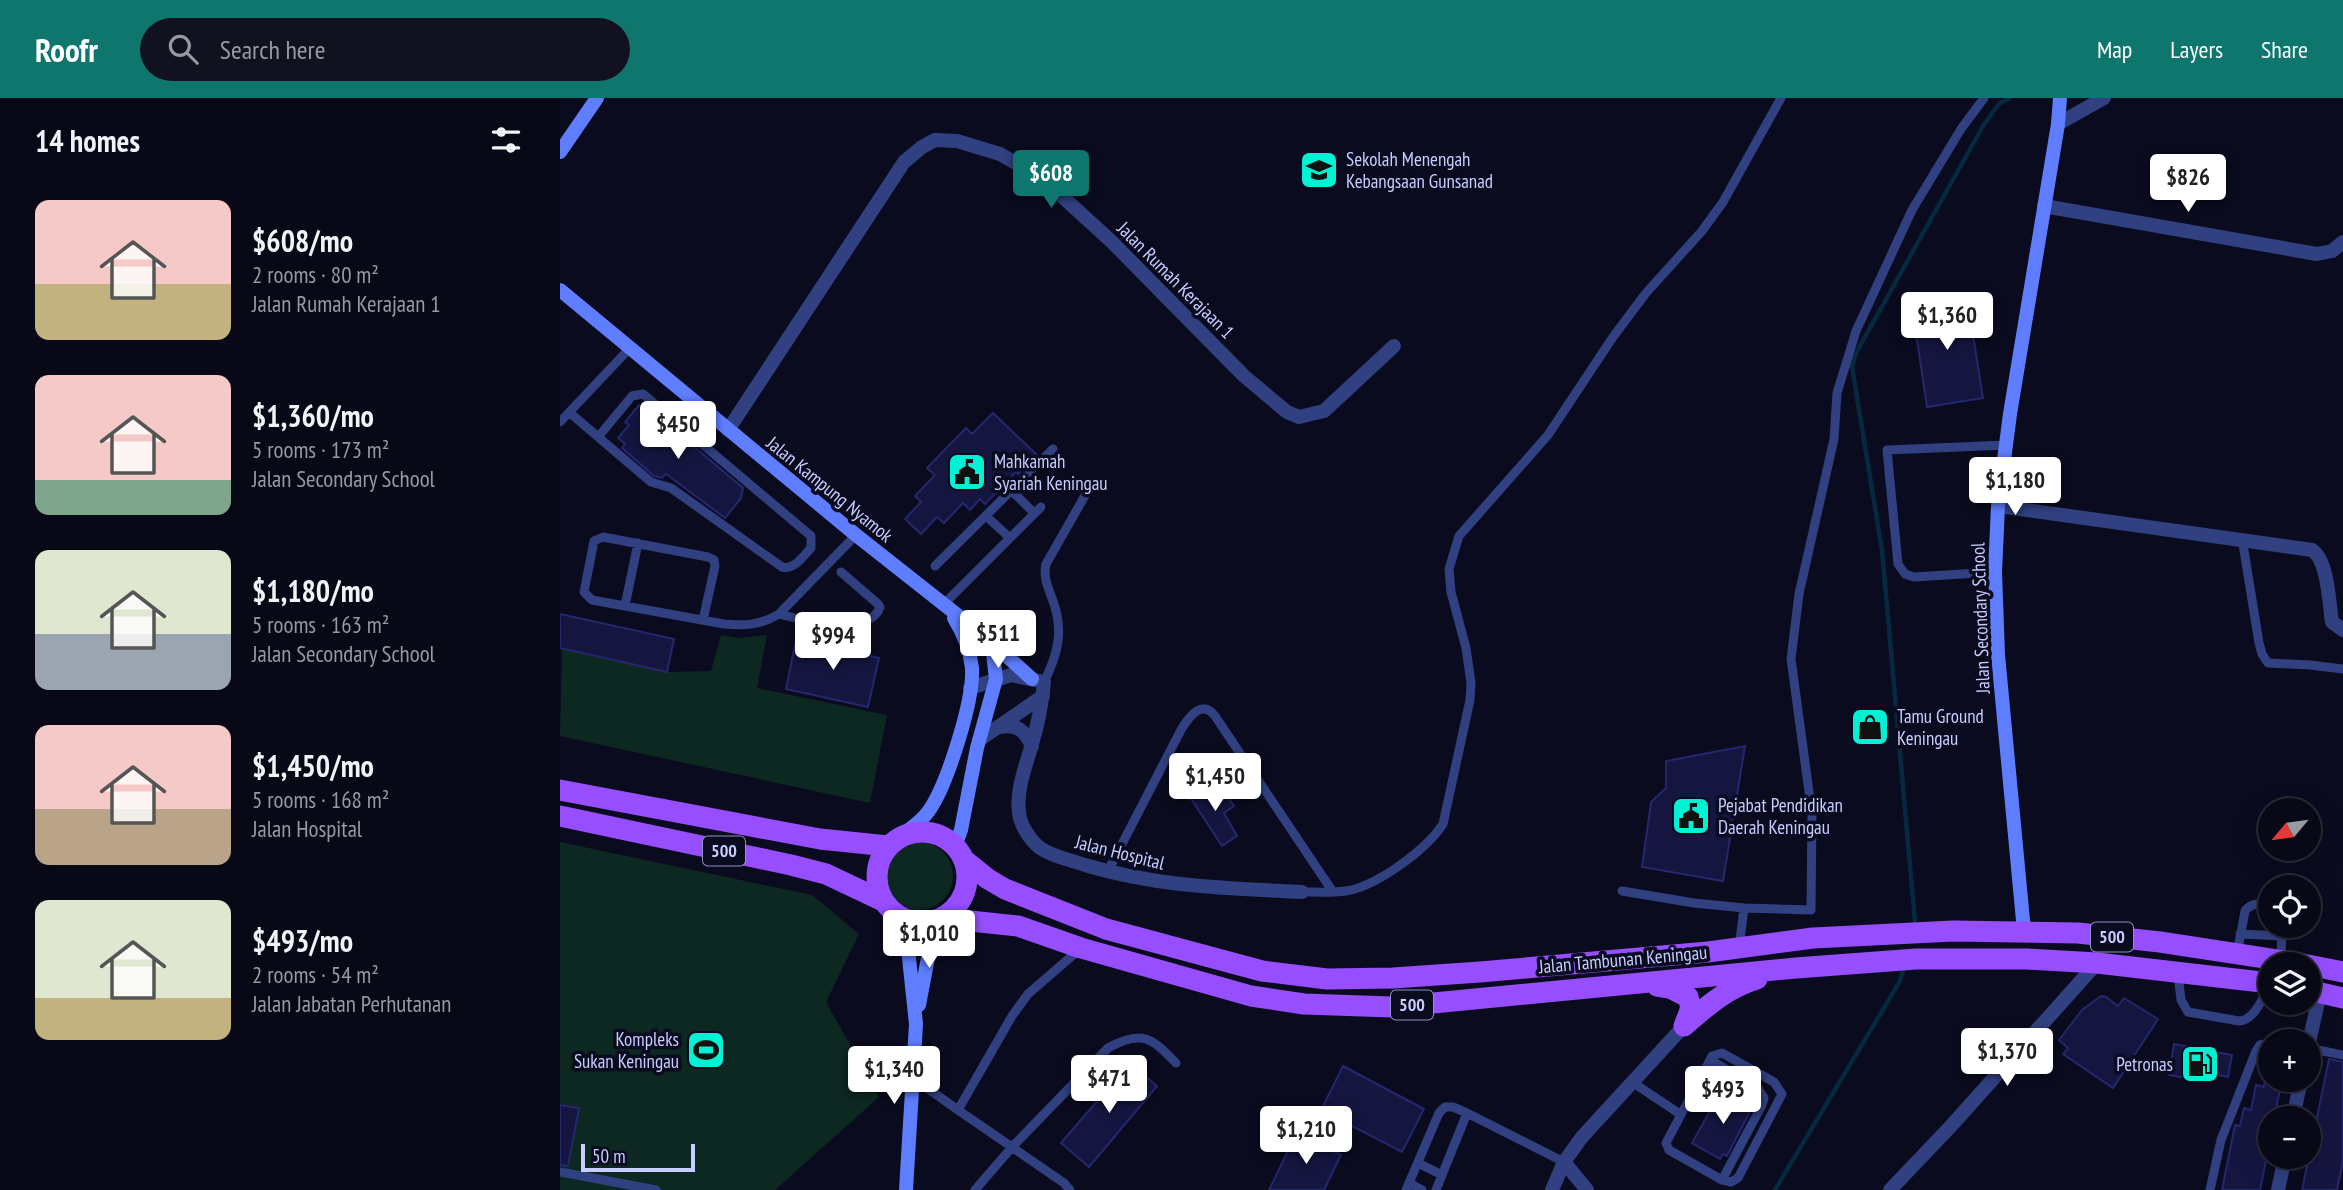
<!DOCTYPE html>
<meta charset="utf-8">
<style>
:root{--surface:#080816;--page:#11111f;--text:#f1f3f6;--muted:#989aa1;--line:#292935;--accent:#0f766e}
body{margin:0;font-family:"PT Sans Narrow",sans-serif;background:var(--page);color:var(--text);height:100vh;display:flex;flex-direction:column;font-size:26px;white-space:nowrap}
*{box-sizing:border-box;margin:0}
p{font-size:23px;color:var(--muted)}
.icon{flex:none;width:38px;height:38px;fill:none;stroke:currentColor;stroke-width:2;stroke-linecap:round;stroke-linejoin:round}
.map{position:relative;flex:1;overflow:hidden}
.side{display:flex;flex-direction:column;background:var(--surface);width:560px}
.side>*{flex:none}
.needle{width:46px;rotate:241deg}
.fabs{position:absolute;left:1698px;top:700px;display:grid;gap:14px}
.fabs a{display:grid;place-items:center;width:63px;height:63px;border-radius:50%;background:var(--surface);box-shadow:0 7px 28px #0002,0 0 0 2px var(--line);font-size:35px}
.scale{position:absolute;left:21px;bottom:18px;width:114px;box-sizing:border-box;padding-left:7px;border:4px solid #c7cdff;border-top:0;font-size:19px;line-height:24px;white-space:nowrap;color:#c7cdff;-webkit-text-stroke:5px #0a0b1e;paint-order:stroke}
.price{position:absolute;translate:-50% -60px;padding:0 16px;border-radius:7px;background:#fff;color:#222;font-size:23px;line-height:46px;filter:drop-shadow(0 2px 4px #0008)}
.price::after{content:'';position:absolute;left:50%;top:42px;width:21px;height:16px;margin-left:-10px;background:inherit;clip-path:polygon(0 0,100% 0,50% 100%)}
.price.selected{background:var(--accent);color:#fff}
ul{padding:0;list-style:none}
li{display:flex;align-items:center;gap:21px;height:175px;padding:0 35px}
li span{display:grid;place-items:center;flex:none;width:196px;height:140px;border-radius:14px;color:#555}
li>.icon{margin-inline-start:auto}
span .icon{width:84px;height:84px;fill:#fffc;stroke-width:1}
li b{font-size:30px}
h2{display:flex;justify-content:space-between;align-items:center;height:84px;padding:0 35px;font-size:30px}
header{display:flex;align-items:center;gap:42px;box-sizing:border-box;height:98px;padding:0 35px;background:var(--accent);color:#fff}
header strong{font-size:33px}
nav{display:flex;gap:38px;margin-inline-start:auto;font-size:24px}
.search{width:490px;height:63px;background:var(--page);display:flex;align-items:center;gap:18px;box-sizing:border-box;padding:0 24px;border-radius:38px;color:var(--muted);font-size:26px}
main{display:flex;flex:1;min-height:0}
.map>svg:first-child{display:block}
.green{fill:#0d2821}
.lines{fill:none;stroke-linecap:round;stroke-linejoin:round}
.stream{stroke:#072940;stroke-width:4.5}
.building{fill:#151640;stroke:#25276e;stroke-width:2}
.lane{stroke:#314081;stroke-width:9}
.street{stroke:#314081;stroke-width:14}
.secondary{stroke:#5e7eff;stroke-width:14}
.primary{stroke:#964eff;stroke-width:21}
.labels{text-anchor:middle;stroke-width:7;stroke-linejoin:round;paint-order:stroke}
.shield{fill:#0a0b1e;stroke:#8e93bc;stroke-width:2}
.shield-label{font-size:18px;font-weight:bold;fill:#c7cdff}
.poi-label{font-size:19px;fill:#c7cdff;stroke:#0a0b1e;text-anchor:start}
.street-label{font-size:19px;fill:#c7cdff;stroke:#0a0b1e}
</style>
<header>
<strong>Roofr</strong>
<div class="search"><svg class="icon" aria-label="search" viewBox="0 0 24 24"><circle cx="10" cy="10" r="6"/><path d="M15 15l6 6"/></svg>Search here</div>
<nav><a>Map</a><a>Layers</a><a>Share</a></nav>
</header>
<main>
<section class="side">
<h2>14 homes<svg class="icon" aria-label="filters" viewBox="0 0 24 24"><path d="M4 7h16M4 17h16"/><circle cx="9" cy="7" r="2"/><circle cx="15" cy="17" r="2"/></svg></h2>
<ul>
<li><span style="background:linear-gradient(#f6c9c9 60%,#c2b280 0)"><svg class="icon" aria-label="home" viewBox="0 0 24 24"><path d="M3 11l9-7 9 7M6 9v11h12V9"/></svg></span><div><b>$608/mo</b><p>2 rooms · 80 m²</p><p>Jalan Rumah Kerajaan 1</p></div></li>
<li><span style="background:linear-gradient(#f6c9c9 75%,#7fa58c 0)"><svg class="icon" aria-label="home" viewBox="0 0 24 24"><path d="M3 11l9-7 9 7M6 9v11h12V9"/></svg></span><div><b>$1,360/mo</b><p>5 rooms · 173 m²</p><p>Jalan Secondary School</p></div></li>
<li><span style="background:linear-gradient(#dfe7d0 60%,#9aa5b1 0)"><svg class="icon" aria-label="home" viewBox="0 0 24 24"><path d="M3 11l9-7 9 7M6 9v11h12V9"/></svg></span><div><b>$1,180/mo</b><p>5 rooms · 163 m²</p><p>Jalan Secondary School</p></div></li>
<li><span style="background:linear-gradient(#f6c9c9 60%,#b9a48a 0)"><svg class="icon" aria-label="home" viewBox="0 0 24 24"><path d="M3 11l9-7 9 7M6 9v11h12V9"/></svg></span><div><b>$1,450/mo</b><p>5 rooms · 168 m²</p><p>Jalan Hospital</p></div></li>
<li><span style="background:linear-gradient(#dfe7d0 70%,#c2b280 0)"><svg class="icon" aria-label="home" viewBox="0 0 24 24"><path d="M3 11l9-7 9 7M6 9v11h12V9"/></svg></span><div><b>$493/mo</b><p>2 rooms · 54 m²</p><p>Jalan Jabatan Perhutanan</p></div></li>
</ul>
</section>
<div class="map">
<svg width="1783" height="1092" viewBox="0 0 1783 1092">
<rect width="100%" height="100%" fill="#0a0b1e"/>
<path class="green" d="M 161,537 L 178,540 L 207,537 L 197,590 L 327,617 L 310,705 L 0,638 L 2,551 L 107,574 L 151,573 Z
M 0,744 L 252,797 L 299,836 L 266,904 L 319,999 L 215,1092 L 0,1092 Z
M325 778a34 34 0 1 1 68 0a34 34 0 1 1-68 0Z"/>
<g class="lines">
<path class="stream" d="M 1354,830 L 1355,824 L 1322,452 L 1292,269 L 1296,255 L 1423,28 L 1439,6 L 1449,0
M 1215,1092 L 1340,883 L 1344,869"/>
</g>
<path class="building" d="M 1407,199 L 1423,300 L 1367,309 L 1352,208 Z
M 79,307 L 91,317 L 93,314 L 183,390 L 181,400 L 165,420 L 106,376 L 102,380 L 94,378 L 62,350 L 65,346 L 58,340 L 69,327 L 65,324 Z
M 433,315 L 477,357 L 458,376 L 456,374 L 425,406 L 420,401 L 410,412 L 403,405 L 384,425 L 377,419 L 361,436 L 345,421 L 361,404 L 355,398 L 375,377 L 367,370 L 406,330 L 412,336 Z
M 0,516 L 114,541 L 107,574 L 0,550 Z
M 236,541 L 280,551 L 282,544 L 296,547 L 295,554 L 319,560 L 308,609 L 226,591 Z
M 1185,648 L 1163,783 L 1082,769 L 1091,704 L 1106,690 L 1106,663 Z
M 645,687 L 651,696 L 661,689 L 674,708 L 664,715 L 677,738 L 662,748 L 630,699 Z
M 1541,898 L 1546,899 L 1558,908 L 1564,900 L 1598,921 L 1553,990 L 1503,956 L 1508,950 L 1499,942 L 1522,912 Z
M 1614,946 L 1672,957 L 1668,979 L 1649,975 L 1647,984 L 1609,977 Z
M 1769,961 L 1783,964 L 1783,1063 L 1777,1092 L 1742,1092 Z
M 570,965 L 597,988 L 529,1069 L 501,1045 Z
M 783,968 L 864,1011 L 842,1054 L 761,1012 Z
M 1705,982 L 1722,982 L 1714,1020 L 1710,1020 L 1710,1043 L 1700,1092 L 1662,1092 L 1675,1027 L 1680,1028 L 1684,1010 L 1691,1012 L 1696,987 L 1704,989 Z
M 1173,995 L 1194,1006 L 1167,1058 L 1163,1056 L 1160,1061 L 1132,1045 L 1155,1004 L 1166,1009 Z
M 0,1007 L 19,1010 L 8,1068 L 0,1067 Z
M 737,1034 L 781,1057 L 764,1092 L 709,1092 Z"/>
<g class="lines">
<path class="lane" d="M 10,315 L 91,384 L 111,390 L 222,469 C 235,472 243,458 251,450 L 251,438 L 83,296 L 72,298 L 39,338
M 0,324 L 69,251
M 451,392 L 474,415
M 426,418 L 450,440
M 1682,440 L 1699,545 L 1702,556 L 1708,565 L 1750,567 L 1783,571
M 375,468 L 493,351
M 1435,474 L 1354,479 L 1345,476 L 1338,466 L 1327,352 L 1446,347
M 383,507 L 481,409
M 65,508 L 78,445
M 219,516 L 278,531 C 292,530 316,523 320,509 L 318,506 L 281,474
M 143,522 L 155,468 L 154,462 L 148,459 L 43,439 L 34,443 L 24,494 L 32,502 L 164,526 C 185,528 201,527 219,516 L 296,437
M 484,584 C 498,556 504,533 493,503 C 488,489 483,480 486,466 L 531,387
M 548,773 L 622,630 C 630,618 642,601 655,618 L 773,794
M 1062,793 L 1134,805 L 1184,810 L 1251,812 L 1252,716 L 1231,561 L 1239,496 L 1274,341 L 1277,295 L 1296,233 L 1352,112 L 1401,31 L 1424,0
M 742,794 C 756,794 771,795 786,793 C 817,788 866,752 883,726 L 910,602 L 911,585 L 906,550 L 891,494 L 889,471 L 899,438 L 988,337 L 1053,239 L 1086,195 L 1142,133 L 1163,104 L 1221,0
M 1680,836 L 1722,838
M 1179,850 L 1184,810
M 1677,856 L 1685,813 C 1691,804 1700,806 1710,806
M 1721,861 L 1722,828
M 1618,876 L 1621,902 L 1628,914 L 1679,923 C 1695,922 1702,900 1710,888
M 1748,950 L 1783,957
M 1162,955 L 1214,984 L 1222,996 L 1178,1080 L 1171,1084 L 1162,1082 L 1109,1052 L 1106,1045 L 1152,958 Z
M 1150,962 L 1197,989 L 1204,1000 L 1202,1007 L 1162,1082
M 353,980 L 398,1012 L 452,918 L 468,896 L 520,851
M 1072,984 L 1120,1016
M 398,1012 L 504,1085 L 510,1092
M 858,1065 L 882,1077
M 0,1074 L 96,1092
M 849,1085 L 862,1092
M 415,1092 L 453,1048 L 548,950 C 582,931 592,940 616,965
M 846,1092 L 879,1015 L 885,1009 L 893,1009 L 907,1015
M 876,1092 L 907,1015 L 1004,1064
M 1650,1092 L 1661,1042 L 1696,953 L 1700,947 L 1710,945"/>
<path class="street" d="M 1498,26 L 1544,0
M 1484,108 L 1757,156 L 1772,153 L 1783,144
M 168,332 L 344,64 L 362,49 L 375,42 L 397,43 L 440,56 L 483,81 L 551,143 L 684,278 L 727,314 L 739,319 L 764,313 L 834,248
M 1438,408 L 1752,452 C 1768,462 1769,505 1772,524 L 1783,532
M 410,590 L 451,577 L 484,584 C 482,605 478,626 472,646 C 466,668 456,691 459,714 C 460,727 470,742 480,750 C 493,759 511,762 525,767 C 598,789 666,790 742,794
M 439,629 C 458,626 464,632 472,648
M 419,642 L 483,598
M 1748,949 L 1760,895
M 1733,1020 L 1741,982
M 1004,1064 L 1027,1092
M 992,1092 L 1004,1064 L 1022,1039 L 1124,928
M 1330,1092 L 1391,1028 L 1537,865
M 1718,1092 L 1725,1059"/>
<path class="secondary" d="M 0,54 L 37,0
M 0,192 L 296,437 L 424,538 L 433,555 L 436,581 L 417,650 L 401,732 L 395,748
M 428,541 L 472,581
M 340,739 C 349,731 361,724 368,714 C 387,688 414,602 412,570 C 410,552 404,536 394,520
M 345,822 L 356,926 L 346,1092
M 1464,833 L 1438,557 L 1435,474 L 1438,408 L 1450,316 L 1498,26 L 1500,0
M 359,907 L 375,823"/>
<path class="primary" d="M 0,692 L 260,741 L 328,748
M 0,718 L 231,767 L 266,776 L 323,803
M317 779a45 45 0 1 1 90 0a45 45 0 1 1-90 0Z
M 403,761 L 428,781 L 445,791 L 546,831 L 702,873 L 767,881 L 833,880 L 920,874 L 1148,854 L 1253,840 L 1393,833 L 1518,835 L 1600,844 L 1743,866
M 382,820 L 458,828 L 521,850 L 691,898 L 744,906 L 832,909 L 1236,870 L 1356,861 L 1467,861 L 1537,865 L 1710,885
M 1748,867 L 1783,874
M 1097,888 L 1110,890 L 1128,899 L 1131,910 L 1124,928
M 1748,892 L 1783,900
M 1124,928 C 1147,908 1167,890 1197,881"/>
</g>
<defs>
<symbol id="school-square" viewBox="-11 -11 22 22"><rect x="-9" y="-9" width="18" height="18" rx="4" fill="#00f2d5" stroke="#0a0b1e"/><path d="M0-5L7-2L0 1L-7-2ZM-4 1L0 2.5L4 1V4Q0 6-4 4Z" fill="#111"/></symbol>
<symbol id="civic-square" viewBox="-11 -11 22 22"><rect x="-9" y="-9" width="18" height="18" rx="4" fill="#00f2d5" stroke="#0a0b1e"/><path d="M-.6-6.5H3V-4.5H.6V-3L4-1V1h2V6H-6V1h2V-1L-.6-3ZM-1.2 2.5V6h2.4V2.5Z" fill="#111"/></symbol>
<symbol id="shop-square" viewBox="-11 -11 22 22"><rect x="-9" y="-9" width="18" height="18" rx="4" fill="#00f2d5" stroke="#0a0b1e"/><path d="M-5-2.5h2.3a2.7 3.5 0 0 1 5.4 0H5L5.5 6h-11ZM-1.5-2.5h3a1.5 2.3 0 0 0-3 0Z" fill="#111"/></symbol>
<symbol id="stadium-square" viewBox="-11 -11 22 22"><rect x="-9" y="-9" width="18" height="18" rx="4" fill="#00f2d5" stroke="#0a0b1e"/><path d="M0-5a6.5 5 0 1 0 0 10a6.5 5 0 1 0 0-10ZM-3.5-1.8h7v3.6h-7Z" fill="#111"/></symbol>
<symbol id="fuel-square" viewBox="-11 -11 22 22"><rect x="-9" y="-9" width="18" height="18" rx="4" fill="#00f2d5" stroke="#0a0b1e"/><path d="M-5.5-6h7V0h2V4h1.3V-2.5L3-4.5l.8-.8L6-3V5H2.5V1h-1V6h-7ZM-4.2-4.7v3.2H.2V-4.7Z" fill="#111"/></symbol>
</defs>
<g fill-rule="evenodd">
<use href="#school-square" x="737" y="50" width="44" height="44"/>
<use href="#civic-square" x="385" y="352" width="44" height="44"/>
<use href="#shop-square" x="1288" y="607" width="44" height="44"/>
<use href="#civic-square" x="1109" y="696" width="44" height="44"/>
<use href="#stadium-square" x="124" y="930" width="44" height="44"/>
<use href="#fuel-square" x="1618" y="944" width="44" height="44"/>
</g>
<g class="labels">
<g class="shield">
<rect x="143" y="738.5" width="42" height="29" rx="5"/>
<rect x="1531" y="824.5" width="42" height="29" rx="5"/>
<rect x="831" y="892.5" width="42" height="29" rx="5"/>
</g>
<g class="shield-label">
<text x="164" y="759">500</text>
<text x="1552" y="845">500</text>
<text x="852" y="913">500</text>
</g>
<g class="poi-label">
<text x="786" y="68">Sekolah Menengah<tspan x="786" dy="22">Kebangsaan Gunsanad</tspan></text>
<text x="434" y="370">Mahkamah<tspan x="434" dy="22">Syariah Keningau</tspan></text>
<text x="1337" y="625">Tamu Ground<tspan x="1337" dy="22">Keningau</tspan></text>
<text x="1158" y="714">Pejabat Pendidikan<tspan x="1158" dy="22">Daerah Keningau</tspan></text>
<text x="119" y="948" text-anchor="end">Kompleks<tspan x="119" dy="22">Sukan Keningau</tspan></text>
<text x="1613" y="973" text-anchor="end">Petronas</text>
</g>
<g class="street-label">
<text transform="translate(616 182) rotate(45)" y="7">Jalan Rumah Kerajaan 1</text>
<text transform="translate(270 391) rotate(39)" y="7">Jalan Kampung Nyamok</text>
<text transform="translate(1420 520) rotate(-92)" y="7">Jalan Secondary School</text>
<text transform="translate(560 754) rotate(14)" y="7">Jalan Hospital</text>
<text transform="translate(1063 861) rotate(-5)" y="7">Jalan Tambunan Keningau</text>
</g>
</g>
</svg>
<div class="fabs">
<a><svg class="needle" viewBox="-14 -14 28 28"><path d="M0-13l5 13h-10z" fill="#e53935"/><path d="M0 13l5-13h-10z" fill="#989aa1"/></svg></a>
<a><svg class="icon" aria-label="locate" viewBox="0 0 24 24"><circle cx="12" cy="12" r="6"/><path d="M12 2v4M12 18v4M2 12h4M18 12h4"/></svg></a>
<a><svg class="icon" aria-label="layers" viewBox="0 0 24 24"><path d="M12 4l9 5-9 5-9-5zM3 14l9 5 9-5"/></svg></a>
<a>+</a>
<a>−</a>
</div>
<div class="scale">50 m</div>
<b class="price selected" style="left:491px;top:112px">$608</b>
<b class="price" style="left:1628px;top:116px">$826</b>
<b class="price" style="left:1387px;top:254px">$1,360</b>
<b class="price" style="left:118px;top:363px">$450</b>
<b class="price" style="left:1455px;top:419px">$1,180</b>
<b class="price" style="left:438px;top:572px">$511</b>
<b class="price" style="left:273px;top:574px">$994</b>
<b class="price" style="left:655px;top:715px">$1,450</b>
<b class="price" style="left:369px;top:872px">$1,010</b>
<b class="price" style="left:1447px;top:990px">$1,370</b>
<b class="price" style="left:334px;top:1008px">$1,340</b>
<b class="price" style="left:549px;top:1017px">$471</b>
<b class="price" style="left:1163px;top:1028px">$493</b>
<b class="price" style="left:746px;top:1068px">$1,210</b>
</div>
</main>
